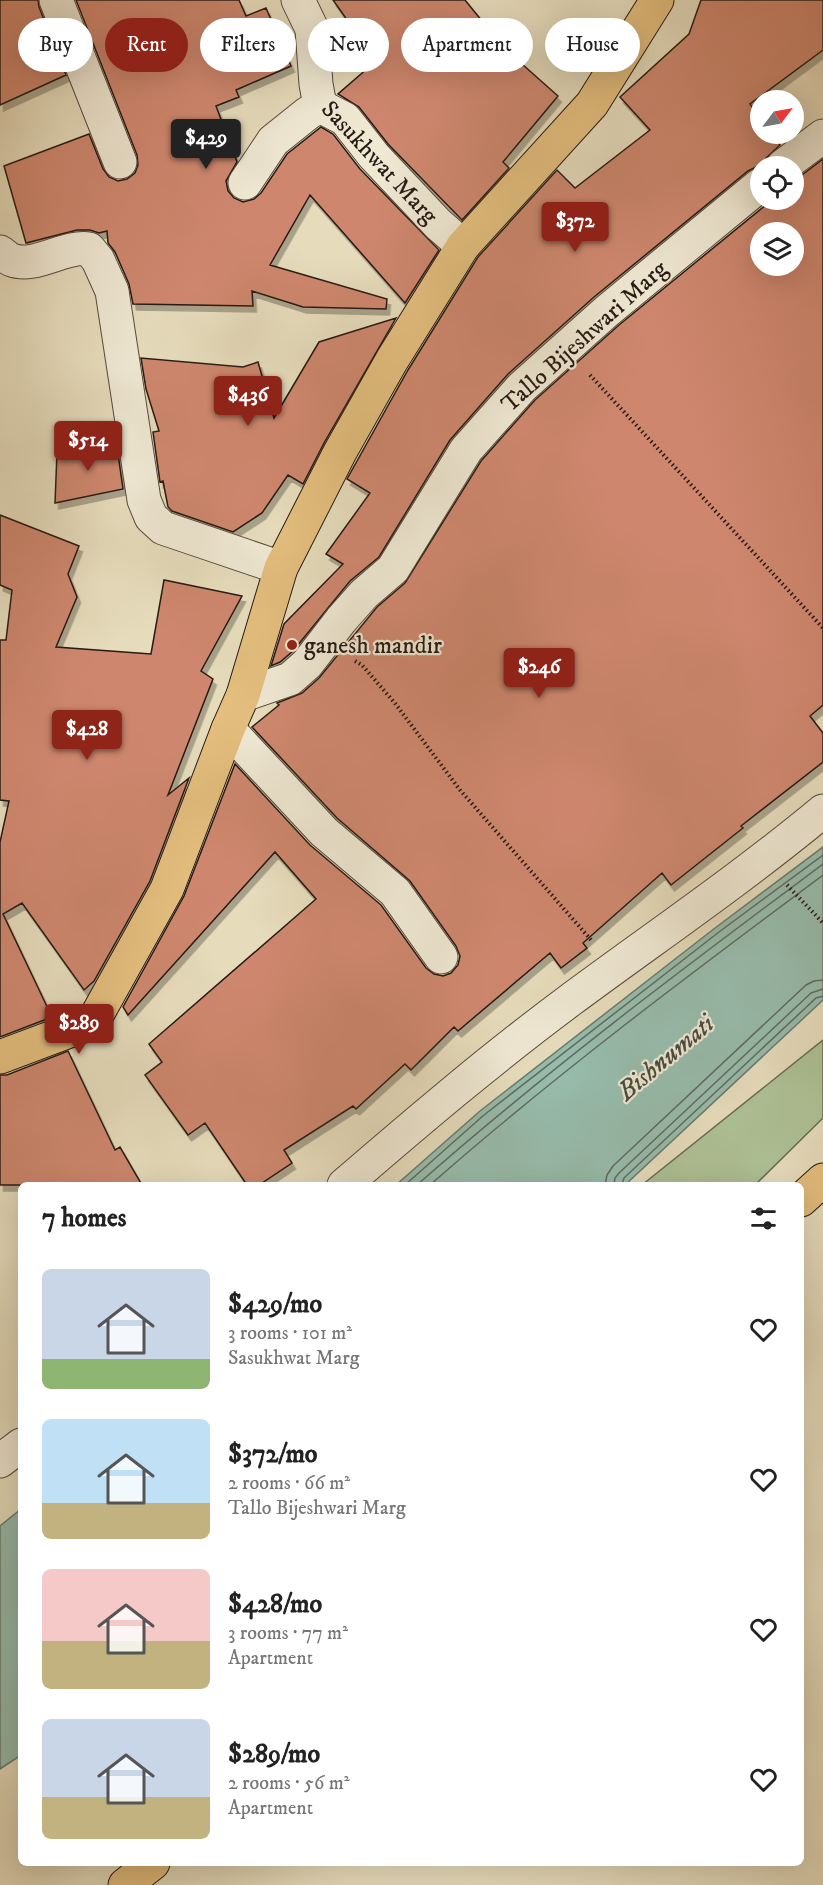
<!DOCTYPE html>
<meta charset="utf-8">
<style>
:root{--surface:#fff;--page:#f6f6f6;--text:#222;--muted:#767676;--accent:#8f2418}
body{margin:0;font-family:"IM FELL DW Pica",serif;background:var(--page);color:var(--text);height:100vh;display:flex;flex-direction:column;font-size:22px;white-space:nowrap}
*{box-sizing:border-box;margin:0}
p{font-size:20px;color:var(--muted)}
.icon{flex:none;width:33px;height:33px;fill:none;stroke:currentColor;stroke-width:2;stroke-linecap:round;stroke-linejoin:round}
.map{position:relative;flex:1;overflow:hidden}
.panel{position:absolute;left:18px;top:1182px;width:786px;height:684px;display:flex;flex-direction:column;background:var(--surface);border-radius:9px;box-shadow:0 6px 24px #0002}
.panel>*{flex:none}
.guide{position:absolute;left:18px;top:18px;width:788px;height:54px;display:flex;gap:12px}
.needle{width:39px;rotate:58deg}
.tools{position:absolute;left:750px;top:90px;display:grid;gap:12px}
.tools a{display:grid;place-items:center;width:54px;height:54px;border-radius:50%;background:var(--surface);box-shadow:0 6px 24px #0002;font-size:30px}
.price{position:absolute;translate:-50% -51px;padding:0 14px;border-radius:6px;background:var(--accent);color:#fff;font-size:20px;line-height:39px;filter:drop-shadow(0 2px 3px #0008)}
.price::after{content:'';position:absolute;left:50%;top:36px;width:18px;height:14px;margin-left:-9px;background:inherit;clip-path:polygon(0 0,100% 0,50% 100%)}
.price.on{background:#222;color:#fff}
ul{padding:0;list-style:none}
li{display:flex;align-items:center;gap:18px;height:150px;padding:0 24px}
li span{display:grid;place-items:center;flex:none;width:168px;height:120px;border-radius:9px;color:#555}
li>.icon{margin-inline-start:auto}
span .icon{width:72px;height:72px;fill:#fffc;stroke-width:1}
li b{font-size:26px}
h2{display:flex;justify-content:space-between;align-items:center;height:72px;padding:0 24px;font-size:26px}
.chip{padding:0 21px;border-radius:27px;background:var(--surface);box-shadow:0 6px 24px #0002;font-size:21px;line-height:54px}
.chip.on{background:var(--accent);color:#fff}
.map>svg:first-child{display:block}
.green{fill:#aec296;stroke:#6a6e54;stroke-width:1.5}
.water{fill:#97bcac;stroke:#6a7b6f;stroke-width:1.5}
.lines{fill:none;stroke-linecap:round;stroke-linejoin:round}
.shore{stroke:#5f6b60;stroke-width:1.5}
.building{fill:#ce876e;stroke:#271a13;stroke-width:1.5;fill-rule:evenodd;filter:url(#shadow)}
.minor-casing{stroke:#574a3d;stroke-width:35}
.major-casing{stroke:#271a13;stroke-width:35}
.path{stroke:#271a13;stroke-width:4;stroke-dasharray:1.5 3;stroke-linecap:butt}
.minor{stroke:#efe8d3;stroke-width:33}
.major{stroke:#e3be7e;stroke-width:33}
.poi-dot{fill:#8f2418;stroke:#efe8d3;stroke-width:2}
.labels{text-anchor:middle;stroke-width:4.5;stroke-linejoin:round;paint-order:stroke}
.street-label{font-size:24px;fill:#271a13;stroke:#efe8d3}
.poi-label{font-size:24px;fill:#271a13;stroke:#efe8d3;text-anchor:start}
.water-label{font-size:26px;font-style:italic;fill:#494b41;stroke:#efe8d3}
</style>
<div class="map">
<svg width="823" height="1885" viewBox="0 0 823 1885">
<defs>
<filter id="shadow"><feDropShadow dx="3.5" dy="6" stdDeviation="0" flood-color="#0004"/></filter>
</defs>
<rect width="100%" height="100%" fill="#e6dcbc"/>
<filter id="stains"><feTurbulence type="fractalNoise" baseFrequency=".00333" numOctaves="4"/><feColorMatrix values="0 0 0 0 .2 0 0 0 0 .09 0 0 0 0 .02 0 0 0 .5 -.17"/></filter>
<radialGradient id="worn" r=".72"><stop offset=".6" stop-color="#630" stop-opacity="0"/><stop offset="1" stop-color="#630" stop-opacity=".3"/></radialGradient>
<path class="green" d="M 823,1040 L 823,1118 L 755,1185 L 642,1185 Z"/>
<path class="water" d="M 823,847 L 823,1000 L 625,1185 L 396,1185 L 480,1111 L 715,928 Z
M 21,1509 L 21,1755 L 0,1769 L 0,1526 Z"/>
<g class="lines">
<path class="shore" d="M 405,1185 L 484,1115 L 719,932 L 823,855
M 417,1185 C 546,1071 685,967 823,864
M 430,1185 C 555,1075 689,975 823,875
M 605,1185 L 607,1175 L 613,1166 L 806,985 L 814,981 L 823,980
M 614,1185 L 615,1178 L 619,1173 L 811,993 L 823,989
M 622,1185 L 624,1178 L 816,998 L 823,996"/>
</g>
<path class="building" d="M 0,0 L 38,0 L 39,7 L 66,75 L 0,105 Z
M 76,0 L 239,0 L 246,16 L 266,8 L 291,66 L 236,90 L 239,97 L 216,106 L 237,162 L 226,181 L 228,191 L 234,198 L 243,202 L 254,199 L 261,193 L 287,154 L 321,127 L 333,134 L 360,169 L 439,250 L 405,303 L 310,195 L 270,265 L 387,299 L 386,309 L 303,307 L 252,291 L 253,306 L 133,304 L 129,284 L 115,252 L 108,243 L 107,231 L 99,233 L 90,230 L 77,230 L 26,243 L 4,166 L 89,134 L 103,169 L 109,177 L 118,181 L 127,179 L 135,173 L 138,165 L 137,155 Z
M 333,0 L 465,0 L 504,48 L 558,96 L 503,162 L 509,168 L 462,220 L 388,144 L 359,107 L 338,94 L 376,61 Z
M 701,0 L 823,0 L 823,50 L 750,104 L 760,118 L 760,134 L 772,134 L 780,145 L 766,158 L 765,166 L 756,167 L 748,171 L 594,297 L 508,374 L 450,440 L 379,557 L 350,581 L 293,651 L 280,662 L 271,666 L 284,624 L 343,564 L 326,554 L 370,493 L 347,479 L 408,370 L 478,257 L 557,170 L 575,188 L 650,130 L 620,97 L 689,34 Z
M 823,159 L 823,705 L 810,716 L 823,733 L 823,762 L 741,826 L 743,828 L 671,885 L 662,873 L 583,943 L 587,948 L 561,968 L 550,953 L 458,1031 L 454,1027 L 411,1070 L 405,1064 L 356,1109 L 353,1106 L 284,1150 L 292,1163 L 259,1185 L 247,1185 L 205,1123 L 188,1135 L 145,1075 L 162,1062 L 149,1044 L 316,899 L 275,852 L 128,1015 L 123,1007 L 184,896 L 235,764 L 310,845 L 381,905 L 426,968 L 434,974 L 443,976 L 451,973 L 458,965 L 460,956 L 456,946 L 410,881 L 337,818 L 252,727 L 279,705 L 277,703 L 302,693 L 319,678 L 377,607 L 405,583 L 481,461 L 535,400 L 619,325 L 772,200 L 794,200 L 794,181 ZM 760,232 L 794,232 L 794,266 L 760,266 Z
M 396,318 L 324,443 L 303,484 L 288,475 L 262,513 L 233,532 L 172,511 L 168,507 L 163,481 L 160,482 L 153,432 L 159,431 L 146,389 L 141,358 L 243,367 L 258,362 L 274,418 L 319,342 Z
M 116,440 L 123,489 L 55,503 L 57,452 Z
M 0,515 L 79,546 L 68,574 L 77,597 L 56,647 L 151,654 L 164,580 L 242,596 L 201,671 L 213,679 L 168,795 L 189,778 L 150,881 L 94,981 L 84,990 L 22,903 L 3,914 L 52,1017 L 0,1037 L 0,842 L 9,801 L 0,800 L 0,640 L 6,640 L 12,590 L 0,585 Z
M 68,1051 L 115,1150 L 120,1147 L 142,1185 L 0,1185 L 0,1075 L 7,1075 Z"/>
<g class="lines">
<defs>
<path id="minor" d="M 56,0 L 120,162
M 298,0 L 312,29 L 316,84 L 320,106 L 345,119 L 374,156 L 438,224 L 463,246
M 783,166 L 823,136
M 245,183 L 273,141 L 308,113 L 320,106
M 0,252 C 3,254 8,259 12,260 C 35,269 65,245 89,249 L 98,260 L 112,291 L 144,500 L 151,517 L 163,528 L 281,568
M 243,695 L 290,679 L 307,664 L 341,620 L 364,594 L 393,569 L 466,450 L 522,387 L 607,311 L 760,185
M 228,729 L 324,832 L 395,892 L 441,957
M 344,1185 C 417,1122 491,1059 569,1001 C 654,938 741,879 823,811
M 0,1461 L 21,1445"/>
<path id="major" d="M 0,1057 L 93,1022 L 167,889 L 228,729 L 243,695 L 281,568 L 340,452 L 392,360 L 463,246 L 592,104 L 657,0
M 801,1200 L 823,1180
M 125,1885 L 153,1863"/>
</defs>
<use href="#minor" class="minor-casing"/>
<use href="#major" class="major-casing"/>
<path class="path" d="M 590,375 L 823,628
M 355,661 L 362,665 L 394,702 L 460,790 L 592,941
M 787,885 L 823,923"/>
<use href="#minor" class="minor"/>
<use href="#major" class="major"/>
</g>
<circle class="poi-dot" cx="292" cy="645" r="6"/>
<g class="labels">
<g class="street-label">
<text transform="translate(380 162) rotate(47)" y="8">Sasukhwat Marg</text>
<text transform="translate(584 336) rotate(-42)" y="8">Tallo Bijeshwari Marg</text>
</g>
<g class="poi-label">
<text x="304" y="653">ganesh mandir</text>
</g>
<g class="water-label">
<text transform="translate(665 1057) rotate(-40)" y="9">Bishnumati</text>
</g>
</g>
<rect width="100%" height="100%" filter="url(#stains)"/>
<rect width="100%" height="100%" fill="url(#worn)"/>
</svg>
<div class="tools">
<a><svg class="needle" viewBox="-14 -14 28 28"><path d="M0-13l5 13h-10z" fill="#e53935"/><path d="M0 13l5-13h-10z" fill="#767676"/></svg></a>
<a><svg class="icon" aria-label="locate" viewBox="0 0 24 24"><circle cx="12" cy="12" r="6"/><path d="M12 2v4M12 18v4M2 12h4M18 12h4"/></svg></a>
<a><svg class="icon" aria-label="layers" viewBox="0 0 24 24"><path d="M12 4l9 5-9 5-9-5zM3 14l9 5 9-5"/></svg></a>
</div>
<b class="price on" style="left:206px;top:170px">$429</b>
<b class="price" style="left:575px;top:253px">$372</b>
<b class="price" style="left:248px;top:427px">$436</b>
<b class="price" style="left:88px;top:472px">$514</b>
<b class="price" style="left:539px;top:699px">$246</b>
<b class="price" style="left:87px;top:761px">$428</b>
<b class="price" style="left:79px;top:1055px">$289</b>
<div class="guide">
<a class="chip">Buy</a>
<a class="chip on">Rent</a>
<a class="chip">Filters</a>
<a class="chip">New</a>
<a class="chip">Apartment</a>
<a class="chip">House</a>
</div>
<section class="panel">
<h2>7 homes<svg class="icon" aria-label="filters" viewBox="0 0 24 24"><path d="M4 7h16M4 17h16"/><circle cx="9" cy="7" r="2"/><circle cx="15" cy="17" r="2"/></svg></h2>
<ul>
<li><span style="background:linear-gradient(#c9d6e8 75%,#8fb573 0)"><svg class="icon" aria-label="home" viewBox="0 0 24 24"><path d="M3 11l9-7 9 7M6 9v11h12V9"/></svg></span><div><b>$429/mo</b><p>3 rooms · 101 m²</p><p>Sasukhwat Marg</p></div><svg class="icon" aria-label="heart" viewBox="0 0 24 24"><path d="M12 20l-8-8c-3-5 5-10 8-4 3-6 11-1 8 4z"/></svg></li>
<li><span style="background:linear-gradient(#bfe0f5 70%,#c2b280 0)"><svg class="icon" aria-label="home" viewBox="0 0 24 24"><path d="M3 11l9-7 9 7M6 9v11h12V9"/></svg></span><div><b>$372/mo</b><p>2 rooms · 66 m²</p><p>Tallo Bijeshwari Marg</p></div><svg class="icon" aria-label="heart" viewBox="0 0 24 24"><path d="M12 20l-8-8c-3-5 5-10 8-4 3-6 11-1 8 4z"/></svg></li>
<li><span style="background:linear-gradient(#f6c9c9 60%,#c2b280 0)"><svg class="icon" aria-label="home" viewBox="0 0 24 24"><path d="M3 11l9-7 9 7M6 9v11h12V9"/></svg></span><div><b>$428/mo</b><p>3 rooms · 77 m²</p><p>Apartment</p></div><svg class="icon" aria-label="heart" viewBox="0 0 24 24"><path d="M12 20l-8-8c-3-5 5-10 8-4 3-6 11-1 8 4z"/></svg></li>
<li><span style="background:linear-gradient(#c9d6e8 65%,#c2b280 0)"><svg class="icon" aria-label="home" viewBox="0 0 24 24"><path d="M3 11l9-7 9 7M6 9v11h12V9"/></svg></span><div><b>$289/mo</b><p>2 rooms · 56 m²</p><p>Apartment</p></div><svg class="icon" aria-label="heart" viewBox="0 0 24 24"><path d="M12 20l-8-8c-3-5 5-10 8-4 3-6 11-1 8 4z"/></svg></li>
</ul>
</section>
</div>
